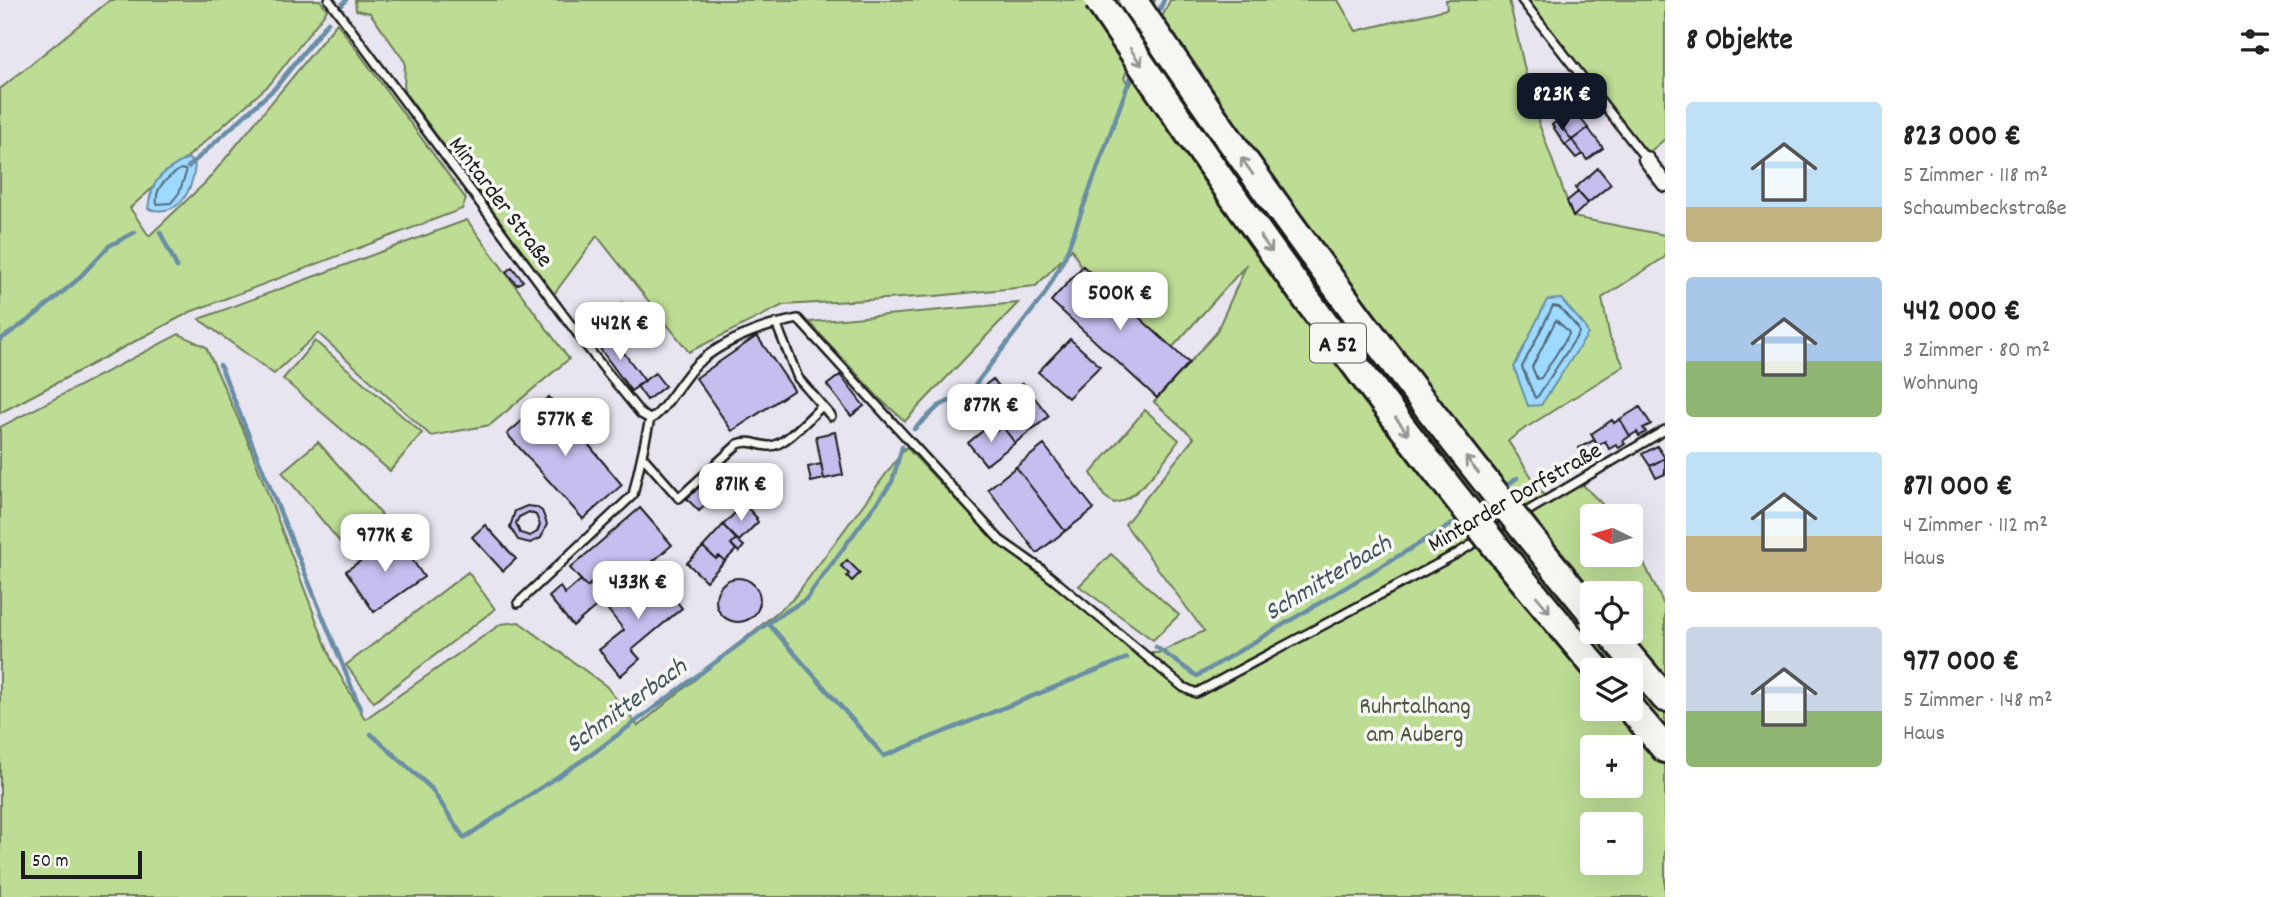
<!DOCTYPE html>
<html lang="de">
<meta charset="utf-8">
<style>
:root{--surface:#fff;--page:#f2f2f2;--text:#222;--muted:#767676;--accent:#111827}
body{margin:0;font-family:Dekko,sans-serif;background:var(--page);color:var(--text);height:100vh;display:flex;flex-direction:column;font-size:26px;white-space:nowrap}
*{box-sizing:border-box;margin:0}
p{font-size:23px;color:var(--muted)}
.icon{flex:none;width:38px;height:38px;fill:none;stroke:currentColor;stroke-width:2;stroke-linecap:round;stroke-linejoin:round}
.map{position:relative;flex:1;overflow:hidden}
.details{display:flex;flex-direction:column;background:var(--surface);width:630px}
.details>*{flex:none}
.needle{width:46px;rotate:275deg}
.fabs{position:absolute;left:1580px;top:504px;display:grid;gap:14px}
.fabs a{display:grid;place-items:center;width:63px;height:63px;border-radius:7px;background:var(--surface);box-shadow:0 7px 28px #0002;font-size:35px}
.scale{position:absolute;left:21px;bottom:18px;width:121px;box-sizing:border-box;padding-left:7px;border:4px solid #1c1c1c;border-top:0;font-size:19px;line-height:24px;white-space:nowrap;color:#1c1c1c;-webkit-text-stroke:5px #f6f6f2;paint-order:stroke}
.price{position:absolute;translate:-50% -60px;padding:0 16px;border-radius:14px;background:#fff;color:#222;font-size:23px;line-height:46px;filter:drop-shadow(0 2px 4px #0008)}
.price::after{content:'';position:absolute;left:50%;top:42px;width:21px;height:16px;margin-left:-10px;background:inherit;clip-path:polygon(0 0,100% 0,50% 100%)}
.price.active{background:var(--accent);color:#fff}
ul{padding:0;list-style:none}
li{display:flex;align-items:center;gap:21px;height:175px;padding:0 21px}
li span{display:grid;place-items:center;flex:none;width:196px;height:140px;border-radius:7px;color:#555}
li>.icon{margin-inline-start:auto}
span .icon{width:84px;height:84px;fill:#fffc;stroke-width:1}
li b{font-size:30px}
h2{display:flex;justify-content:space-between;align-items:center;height:84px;padding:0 21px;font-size:30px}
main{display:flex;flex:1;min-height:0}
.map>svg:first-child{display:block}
.green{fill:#bddd95;stroke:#6c7c58;stroke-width:2;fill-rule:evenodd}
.water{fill:#9edaff;stroke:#6a8ea4;stroke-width:2}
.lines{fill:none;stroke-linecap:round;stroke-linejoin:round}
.shore{stroke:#506877;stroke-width:2}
.stream{stroke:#6a8ea4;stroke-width:4.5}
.building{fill:#c7bef0;stroke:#1c1c1c;stroke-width:2;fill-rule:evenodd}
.service-casing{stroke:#1c1c1c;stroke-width:12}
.minor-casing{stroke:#1c1c1c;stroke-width:19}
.motorway-casing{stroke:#1c1c1c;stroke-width:32}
.service{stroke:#f6f6f2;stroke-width:7}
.minor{stroke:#f6f6f2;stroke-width:14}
.motorway{stroke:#f6f6f2;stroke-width:26}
.motorway-bridge-casing{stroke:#1c1c1c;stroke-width:32;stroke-linecap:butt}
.motorway-bridge{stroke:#f6f6f2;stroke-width:26}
.oneway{stroke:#949492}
.labels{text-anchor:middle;stroke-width:7;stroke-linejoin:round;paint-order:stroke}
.shield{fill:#f6f6f2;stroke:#5d5d5c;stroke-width:2}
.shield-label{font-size:23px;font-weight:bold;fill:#1c1c1c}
.street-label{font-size:24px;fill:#1c1c1c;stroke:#f6f6f2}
.park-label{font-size:24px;fill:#4c5640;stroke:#f6f6f2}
.water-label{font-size:26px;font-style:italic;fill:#435560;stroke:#f6f6f2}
</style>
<main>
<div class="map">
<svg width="1665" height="897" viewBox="0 0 1665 897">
<rect width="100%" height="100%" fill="#e8e5f1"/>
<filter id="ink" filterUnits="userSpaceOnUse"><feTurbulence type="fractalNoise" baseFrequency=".0143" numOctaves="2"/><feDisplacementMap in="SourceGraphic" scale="14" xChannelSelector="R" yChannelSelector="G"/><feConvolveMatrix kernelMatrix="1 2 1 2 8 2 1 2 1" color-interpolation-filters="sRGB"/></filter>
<g filter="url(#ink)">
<path class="green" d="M 110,0 L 320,0 L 327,10 L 270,84 L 130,208 L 149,236 L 206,182 L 337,23 L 466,199 L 462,209 L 190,312 L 0,413 L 0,89 Z
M 355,0 L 1155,0 L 1124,78 L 1130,86 L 1170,0 L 1338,0 L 1356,31 L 1447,9 L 1446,0 L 1509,0 L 1534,110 L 1573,217 L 1665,235 L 1665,257 L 1602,298 L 1610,338 L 1624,366 L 1524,429 L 1508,441 L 1548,502 L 1581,483 L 1614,516 L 1592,516 L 1592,555 L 1631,555 L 1631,536 L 1665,607 L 1665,897 L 0,897 L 0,427 L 179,334 L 206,347 L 245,434 L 332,661 L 365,719 L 501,624 L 519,622 L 606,686 L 638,726 L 793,599 L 906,447 L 994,540 L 1105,625 L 1133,654 L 1135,652 L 1158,653 L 1204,631 L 1125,524 L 1194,438 L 1154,402 L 1216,333 L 1247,264 L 1172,348 L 1080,265 L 1072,249 L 1036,286 L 935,296 L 783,305 L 689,352 L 597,236 L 554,294 L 404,91 L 405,62 L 370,13 L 356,10 ZM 1592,593 L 1631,593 L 1631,632 L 1592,632 ZM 1592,670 L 1631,670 L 1631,709 L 1592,709 ZM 1592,747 L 1631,747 L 1631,786 L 1592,786 ZM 1592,824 L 1631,824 L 1631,863 L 1592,863 Z
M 1527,0 L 1665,0 L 1665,139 L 1647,154 Z
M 467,220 L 569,359 L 490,425 L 431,436 L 318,333 L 274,374 L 199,319 Z
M 1018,303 L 905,421 L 880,399 L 809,322 Z
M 315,341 L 422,433 L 390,471 L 283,379 Z
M 1145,410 L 1179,440 C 1165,459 1139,500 1114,503 L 1104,496 L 1091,473 Z
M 318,442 L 382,515 L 345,548 L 282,472 Z
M 1111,554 L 1179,615 L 1153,640 L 1079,586 Z
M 468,572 L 495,609 L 374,702 L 346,665 Z"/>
<path class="water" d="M 188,158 L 195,165 C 192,193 179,217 148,209 C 151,179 162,172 188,158 Z
M 1561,299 L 1584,325 L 1588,334 L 1541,405 L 1528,406 L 1514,367 L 1547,300 Z"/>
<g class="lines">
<path class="shore" d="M 181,169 L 185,170 L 186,173 L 179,193 L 171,203 L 157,204 C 154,187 168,177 181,169 Z
M 1553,306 L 1559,307 L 1578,328 L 1579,333 L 1538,396 L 1535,398 L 1522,367 Z
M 1556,320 L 1568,331 L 1569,334 L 1541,378 L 1537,379 L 1532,367 Z"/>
<path class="stream" d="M 342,5 L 346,0
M 1156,18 L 1164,0
M 188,167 L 275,88 L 328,22
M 160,232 L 177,267
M 0,340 L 34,316 L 76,281 L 109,246 L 135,232
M 220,365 L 361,710
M 914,429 L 939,406 L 971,390 L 1045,294 L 1065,257 L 1134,68
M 1503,488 L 1517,478
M 768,623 L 806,599 L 892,482 L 902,447
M 1156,647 L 1197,676 L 1462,518
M 371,734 L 431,788 L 464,838 L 592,754 L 768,623 L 884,756 L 1127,658"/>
</g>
<path class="building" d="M 1573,109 L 1588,128 L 1572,140 L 1557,121 Z
M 1557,121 L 1572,140 L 1565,145 L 1552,125 Z
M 1588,128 L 1603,148 L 1587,160 L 1572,140 Z
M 1572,140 L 1582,154 L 1576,158 L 1565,145 Z
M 1598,168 L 1611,184 L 1588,203 L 1575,188 Z
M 1578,192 L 1588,203 L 1573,217 L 1567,201 Z
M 1083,266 L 1189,363 L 1157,398 L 1051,301 Z
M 512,267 L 523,281 L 517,285 L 506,272 Z
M 622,303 L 635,320 L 613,337 L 600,321 Z
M 609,333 L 645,381 L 631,391 L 596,343 Z
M 757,336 L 794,390 L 732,431 L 696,378 Z
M 1070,339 L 1100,366 L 1068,398 L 1038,372 Z
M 655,373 L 665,386 L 647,400 L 637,386 Z
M 840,375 L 864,406 L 851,416 L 827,385 Z
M 993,379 L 1008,397 L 984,416 L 970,397 Z
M 1023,383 L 1049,416 L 1033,429 L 1007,396 Z
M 549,397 L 622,485 L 583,519 L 507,434 Z
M 1008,397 L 1033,429 L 1015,443 L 991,411 Z
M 1640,407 L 1651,424 L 1643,428 L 1646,432 L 1639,436 L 1637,432 L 1630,436 L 1620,419 Z
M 1620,419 L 1630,436 L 1623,441 L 1625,444 L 1619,448 L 1616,445 L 1609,449 L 1605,441 L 1598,446 L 1591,434 L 1612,420 L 1614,423 Z
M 990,425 L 995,432 L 1003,427 L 1015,443 L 986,465 L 968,443 Z
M 835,432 L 843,475 L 824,479 L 816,436 Z
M 1594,440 L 1600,449 L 1585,458 L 1579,448 Z
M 1044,445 L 1094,509 L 1065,531 L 1016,467 Z
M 1657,446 L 1665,458 L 1650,466 L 1642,454 Z
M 1665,458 L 1665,474 L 1656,478 L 1650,466 Z
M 821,464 L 824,479 L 811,482 L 808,467 Z
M 1016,467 L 1065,531 L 1037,553 L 988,489 Z
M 701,485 L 713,498 L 699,511 L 687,499 Z
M 744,504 L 757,518 L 756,519 L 758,522 L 739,541 L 723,525 Z
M 527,506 L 536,507 L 542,511 L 547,524 L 541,538 L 530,543 L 518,540 L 510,527 L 515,511 ZM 529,512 L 536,515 L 540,525 L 537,532 L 530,536 L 520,533 L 516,523 L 519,517 Z
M 640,508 L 672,545 L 615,594 L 599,576 L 587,587 L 570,568 Z
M 485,525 L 516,559 L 503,571 L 472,537 Z
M 723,525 L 736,539 L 731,544 L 736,550 L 725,561 L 719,556 L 716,559 L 703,547 Z
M 396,536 L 424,577 L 374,612 L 346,571 Z
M 736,539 L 744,546 L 739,552 L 731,544 Z
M 703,547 L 716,559 L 719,556 L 725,561 L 706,581 L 687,563 Z
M 847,560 L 860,573 L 852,581 L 847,576 L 849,574 L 841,566 Z
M 653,573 L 682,608 L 632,650 L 640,659 L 620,676 L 599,650 L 624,630 L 608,610 Z
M716 600a22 22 0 1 1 44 0a22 22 0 1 1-44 0Z
M 581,580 L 587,587 L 590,584 L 596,591 L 593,593 L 601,602 L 573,626 L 549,597 L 560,587 L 565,594 Z"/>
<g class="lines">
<defs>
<path id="service" d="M 329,0 L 594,356 L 641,414 L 650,419
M 1522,0 L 1646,159
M 776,323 L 798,378 L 831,416
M 650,419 C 662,416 685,373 699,362 C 728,338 762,326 798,319 L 1000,540 L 1041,569 L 1183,687 L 1196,693 L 1458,553 L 1510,521
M 643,457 L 679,498 L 738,444 C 750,439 759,446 770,446 C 785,446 811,416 822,406
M 1521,515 L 1665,430
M 518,603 L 633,495 L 650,419"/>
<path id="minor" d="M 1646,159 L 1665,184"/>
<path id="motorway" d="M 1609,632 L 1665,698
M 1631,709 L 1665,749"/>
</defs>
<use href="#service" class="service-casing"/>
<use href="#minor" class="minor-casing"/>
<use href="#motorway" class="motorway-casing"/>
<use href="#service" class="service"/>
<use href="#minor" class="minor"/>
<use href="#motorway" class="motorway"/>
<defs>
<path id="motorway-bridge" d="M 1098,0 C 1253,232 1417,458 1598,670
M 1133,0 C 1276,212 1429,416 1592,613"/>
</defs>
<use href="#motorway-bridge" class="motorway-bridge-casing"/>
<use href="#motorway-bridge" class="motorway-bridge"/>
</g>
<defs><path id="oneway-shaft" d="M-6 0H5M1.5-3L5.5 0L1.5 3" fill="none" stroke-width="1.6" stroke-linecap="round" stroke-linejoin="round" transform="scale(1.75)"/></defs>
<g class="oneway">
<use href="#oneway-shaft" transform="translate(1136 57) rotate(56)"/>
<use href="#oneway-shaft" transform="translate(1247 166) rotate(-125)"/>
<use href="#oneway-shaft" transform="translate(1266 244) rotate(54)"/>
<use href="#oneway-shaft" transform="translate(1402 426) rotate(52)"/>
<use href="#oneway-shaft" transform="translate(1472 465) rotate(-129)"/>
<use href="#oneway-shaft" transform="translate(1543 604) rotate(50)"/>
</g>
</g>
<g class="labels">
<rect class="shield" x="1310" y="323.5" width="56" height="39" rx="5"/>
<g class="shield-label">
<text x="1338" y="351">A 52</text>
</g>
<g class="street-label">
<text transform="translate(502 201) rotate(53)" y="8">Mintarder Straße</text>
<text transform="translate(1514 496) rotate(-30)" y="8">Mintarder Dorfstraße</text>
</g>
<g class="park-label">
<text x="1415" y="713">Ruhrtalhang<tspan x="1415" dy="28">am Auberg</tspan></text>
</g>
<g class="water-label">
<text transform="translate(1327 576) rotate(-31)" y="9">Schmitterbach</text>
<text transform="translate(625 704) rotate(-36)" y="9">Schmitterbach</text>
</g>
</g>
</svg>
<div class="fabs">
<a><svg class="needle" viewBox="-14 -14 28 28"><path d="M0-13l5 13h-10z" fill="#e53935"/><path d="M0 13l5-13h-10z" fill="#767676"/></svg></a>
<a><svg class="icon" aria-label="locate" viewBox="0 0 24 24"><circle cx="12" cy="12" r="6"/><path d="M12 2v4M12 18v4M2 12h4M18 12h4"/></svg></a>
<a><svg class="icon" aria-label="layers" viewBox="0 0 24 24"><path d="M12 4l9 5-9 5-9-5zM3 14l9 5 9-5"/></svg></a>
<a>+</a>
<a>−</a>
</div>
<div class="scale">50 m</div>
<b class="price active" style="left:1562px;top:133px">823K €</b>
<b class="price" style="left:1120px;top:332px">500K €</b>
<b class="price" style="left:620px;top:362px">442K €</b>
<b class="price" style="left:991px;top:444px">877K €</b>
<b class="price" style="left:565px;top:458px">577K €</b>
<b class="price" style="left:741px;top:523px">871K €</b>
<b class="price" style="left:385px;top:574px">977K €</b>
<b class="price" style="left:638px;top:621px">433K €</b>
</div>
<section class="details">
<h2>8 Objekte<svg class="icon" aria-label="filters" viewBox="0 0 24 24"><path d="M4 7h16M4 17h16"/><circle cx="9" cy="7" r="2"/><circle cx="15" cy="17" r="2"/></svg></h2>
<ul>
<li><span style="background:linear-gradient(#bfe0f5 75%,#c2b280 0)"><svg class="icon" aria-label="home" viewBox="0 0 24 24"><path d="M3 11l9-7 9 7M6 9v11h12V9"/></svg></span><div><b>823 000 €</b><p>5 Zimmer · 118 m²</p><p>Schaumbeckstraße</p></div></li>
<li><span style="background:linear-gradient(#a9c7e8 60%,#8fb573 0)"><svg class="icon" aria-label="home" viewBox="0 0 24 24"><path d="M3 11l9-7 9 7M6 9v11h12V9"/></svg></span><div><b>442 000 €</b><p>3 Zimmer · 80 m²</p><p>Wohnung</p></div></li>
<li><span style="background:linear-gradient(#bfe0f5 60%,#c2b280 0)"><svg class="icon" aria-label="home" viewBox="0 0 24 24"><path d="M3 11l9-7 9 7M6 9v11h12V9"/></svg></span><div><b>871 000 €</b><p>4 Zimmer · 112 m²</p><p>Haus</p></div></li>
<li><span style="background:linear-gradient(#c9d6e8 60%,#8fb573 0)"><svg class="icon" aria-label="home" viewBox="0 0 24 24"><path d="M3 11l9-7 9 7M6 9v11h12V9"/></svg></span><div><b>977 000 €</b><p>5 Zimmer · 148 m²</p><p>Haus</p></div></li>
</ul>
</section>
</main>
